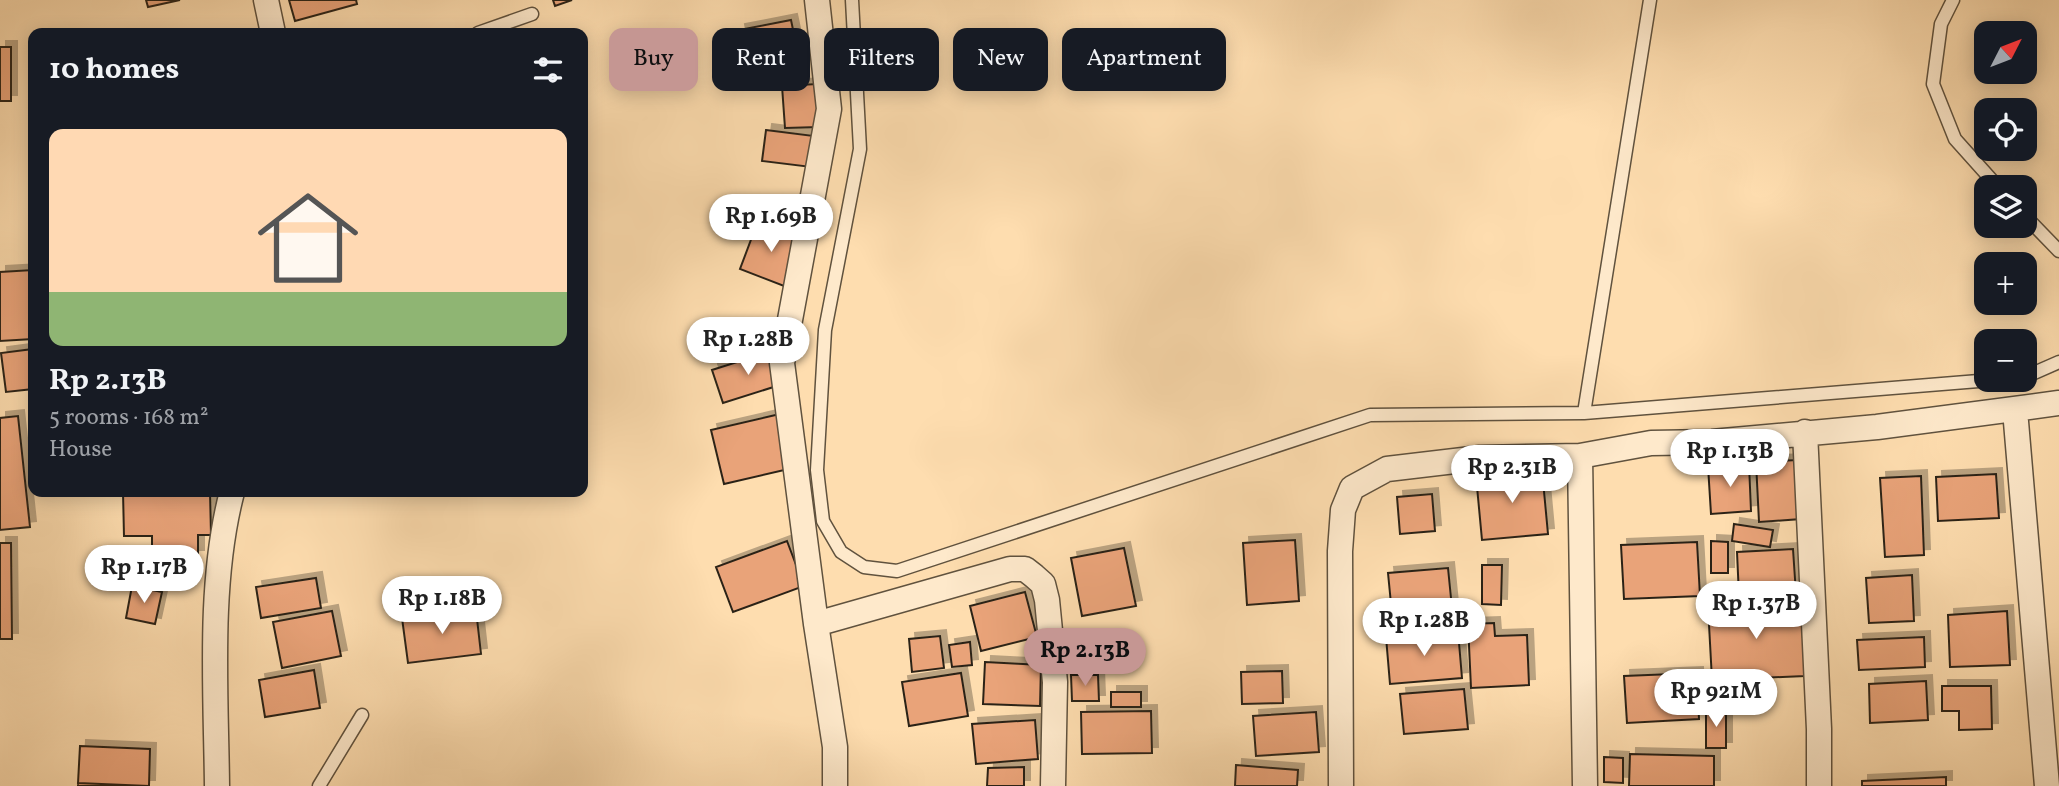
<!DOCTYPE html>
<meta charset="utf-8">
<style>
:root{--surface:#171b24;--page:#20242c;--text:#f1f3f6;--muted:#9ea1a6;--line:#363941;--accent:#c59692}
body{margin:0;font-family:Vollkorn,serif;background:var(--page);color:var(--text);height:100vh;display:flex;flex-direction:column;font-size:26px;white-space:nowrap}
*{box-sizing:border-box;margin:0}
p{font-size:23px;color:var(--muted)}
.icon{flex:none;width:38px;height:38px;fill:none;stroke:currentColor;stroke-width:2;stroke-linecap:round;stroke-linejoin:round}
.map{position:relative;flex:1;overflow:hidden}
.drawer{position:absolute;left:28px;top:28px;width:560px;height:469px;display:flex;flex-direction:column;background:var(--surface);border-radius:14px;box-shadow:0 4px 18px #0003}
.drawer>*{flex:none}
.banner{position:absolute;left:609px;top:28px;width:665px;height:63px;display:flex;gap:14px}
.needle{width:46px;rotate:48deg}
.buttons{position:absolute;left:1974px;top:21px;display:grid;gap:14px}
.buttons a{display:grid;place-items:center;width:63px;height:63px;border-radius:14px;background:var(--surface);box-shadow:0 4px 18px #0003;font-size:35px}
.price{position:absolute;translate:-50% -60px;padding:0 16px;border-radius:24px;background:#fff;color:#222;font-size:23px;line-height:46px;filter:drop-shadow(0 2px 4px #0008)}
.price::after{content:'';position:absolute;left:50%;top:42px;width:21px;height:16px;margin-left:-10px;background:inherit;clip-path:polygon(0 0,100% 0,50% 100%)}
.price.selected{background:var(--accent);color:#111}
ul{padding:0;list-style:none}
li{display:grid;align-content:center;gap:14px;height:371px;padding:0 21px}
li+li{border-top:2px solid var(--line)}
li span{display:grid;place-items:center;height:217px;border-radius:14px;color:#555}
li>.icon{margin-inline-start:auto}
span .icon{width:126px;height:126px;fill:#fffc;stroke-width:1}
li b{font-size:30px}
h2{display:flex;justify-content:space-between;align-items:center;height:84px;padding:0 21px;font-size:30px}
.pill{padding:0 24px;border-radius:14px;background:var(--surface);box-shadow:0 4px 18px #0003;font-size:24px;line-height:63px}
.pill.selected{background:var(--accent);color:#111}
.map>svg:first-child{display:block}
.building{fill:#e9a379;stroke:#2c2318;stroke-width:2;filter:url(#shadow)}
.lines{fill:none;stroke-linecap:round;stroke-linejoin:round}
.service-casing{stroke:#60523e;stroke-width:15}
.minor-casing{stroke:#60523e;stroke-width:27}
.service{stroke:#fee9cb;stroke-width:12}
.minor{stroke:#fee9cb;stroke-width:24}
</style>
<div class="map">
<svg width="2059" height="786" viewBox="0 0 2059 786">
<defs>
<filter id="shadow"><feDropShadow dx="6" dy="-6" stdDeviation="0" flood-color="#0004"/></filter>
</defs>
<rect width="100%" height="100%" fill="#feddaf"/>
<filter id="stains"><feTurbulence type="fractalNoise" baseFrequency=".00286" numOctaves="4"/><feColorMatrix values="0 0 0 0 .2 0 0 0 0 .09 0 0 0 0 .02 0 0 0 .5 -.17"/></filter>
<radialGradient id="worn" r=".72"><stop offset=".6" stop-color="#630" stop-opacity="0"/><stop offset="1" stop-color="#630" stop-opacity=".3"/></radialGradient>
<path class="building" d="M 146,0 L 180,0 L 148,7 Z
M 289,0 L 356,0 L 357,4 L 295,21 Z
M 553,0 L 572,0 L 555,6 Z
M 791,20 L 800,63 L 747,73 L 739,30 Z
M 0,47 L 11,47 L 11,101 L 0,101 Z
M 817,84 L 819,127 L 785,128 L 782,86 Z
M 766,130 L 814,136 L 811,167 L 762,161 Z
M 758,221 L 802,238 L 784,286 L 740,269 Z
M 33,270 L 33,339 L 0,341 L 0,272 Z
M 33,349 L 33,389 L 6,392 L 1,353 Z
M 772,351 L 783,384 L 723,403 L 712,370 Z
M 780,414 L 793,468 L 724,484 L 711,430 Z
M 18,416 L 30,527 L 0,530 L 0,418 Z
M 1798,460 L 1801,519 L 1759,522 L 1756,462 Z
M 1749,464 L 1751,511 L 1711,514 L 1708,466 Z
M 1542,470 L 1548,534 L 1482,540 L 1476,476 Z
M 1996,474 L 1999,518 L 1938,521 L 1936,477 Z
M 1921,476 L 1924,555 L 1885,557 L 1880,478 Z
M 123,492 L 210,492 L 211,535 L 198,535 L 198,556 L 152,557 L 152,536 L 124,536 Z
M 1432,494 L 1435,531 L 1400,534 L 1397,497 Z
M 1734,524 L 1773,530 L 1770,547 L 1732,541 Z
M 1295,540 L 1299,601 L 1247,605 L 1243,543 Z
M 787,541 L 804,586 L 733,612 L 716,567 Z
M 1711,541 L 1728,542 L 1728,573 L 1711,573 Z
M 1697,542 L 1700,596 L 1624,599 L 1621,545 Z
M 0,543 L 11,543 L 12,639 L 0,639 Z
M 1124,548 L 1136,606 L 1082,616 L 1071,558 Z
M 1793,549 L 1796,594 L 1739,596 L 1737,552 Z
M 1482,565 L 1502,565 L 1501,605 L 1482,604 Z
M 1448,568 L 1452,608 L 1392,614 L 1388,573 Z
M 1912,575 L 1914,621 L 1869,623 L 1866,578 Z
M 316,578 L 321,608 L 261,618 L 256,587 Z
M 132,586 L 162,592 L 155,624 L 126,618 Z
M 1025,592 L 1037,637 L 981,651 L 970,606 Z
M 1801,602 L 1805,676 L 1712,680 L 1708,606 Z
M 476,610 L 481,654 L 408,663 L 402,618 Z
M 332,611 L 341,656 L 282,668 L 273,622 Z
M 2007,611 L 2010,665 L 1950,667 L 1948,615 Z
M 1494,623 L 1495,636 L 1527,635 L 1529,685 L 1471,688 L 1468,624 Z
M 1458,631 L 1462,678 L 1390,684 L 1386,637 Z
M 940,636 L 944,668 L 912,672 L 909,639 Z
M 1924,637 L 1925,667 L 1859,670 L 1857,640 Z
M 970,642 L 972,665 L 952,667 L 949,645 Z
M 985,662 L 1041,665 L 1040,706 L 983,704 Z
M 314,670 L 320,708 L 265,717 L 259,680 Z
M 1282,671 L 1283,703 L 1242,704 L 1241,672 Z
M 961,673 L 968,716 L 909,726 L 902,682 Z
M 1697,673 L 1699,719 L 1627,723 L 1624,676 Z
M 1071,675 L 1098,675 L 1099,701 L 1072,701 Z
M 1926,681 L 1928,720 L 1870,723 L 1869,684 Z
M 1705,683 L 1729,683 L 1729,706 L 1705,706 Z
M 1942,686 L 1991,686 L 1992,729 L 1959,730 L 1959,711 L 1942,711 Z
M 1464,689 L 1468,729 L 1404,734 L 1400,694 Z
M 1111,692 L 1141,692 L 1141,707 L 1111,707 Z
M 1706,710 L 1726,710 L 1726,748 L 1706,748 Z
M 1151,711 L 1152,753 L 1082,754 L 1081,712 Z
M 1316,712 L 1319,752 L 1256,756 L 1253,716 Z
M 1035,720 L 1038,759 L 976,764 L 972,724 Z
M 80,746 L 150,749 L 149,786 L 78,783 Z
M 1630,754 L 1714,756 L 1714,786 L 1629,786 Z
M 1604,757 L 1623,758 L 1623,783 L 1604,782 Z
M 1236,765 L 1298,770 L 1297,786 L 1235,786 Z
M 1024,767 L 1024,786 L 987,786 L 988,768 Z
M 1946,777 L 1946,786 L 1862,786 L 1862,781 Z
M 78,783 L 145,786 L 78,786 Z"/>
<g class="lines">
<defs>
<path id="service" d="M 852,0 L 860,149 L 825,330 L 817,470 L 823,521 L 841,552 L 864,567 L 897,571 L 1370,415 L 1584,413 L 1991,380
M 1953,0 L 1941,24 L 1933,84 L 1955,139 L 1998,187
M 478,33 L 532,14
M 2025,216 L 2059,251
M 2025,377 L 2059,362
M 1584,413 L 1650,0
M 319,786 L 362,715"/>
<path id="minor" d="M 266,0 L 273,33
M 817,0 L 829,109 L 782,363 L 816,624 L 835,747 L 835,786
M 2015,410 L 2047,786
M 1805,432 L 1819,729 L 1819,786
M 1580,456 L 1585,786
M 816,624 L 1010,569 L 1025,569 L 1034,576 L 1043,584 L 1047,600 L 1055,682 L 1053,786
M 217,786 C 216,692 208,583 232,492
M 1341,786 L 1340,551 L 1343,510 L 1352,488 L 1387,469 L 1480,458 L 1580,456 L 1651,443 L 1712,442 L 1877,427 L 2059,403"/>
</defs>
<use href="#service" class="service-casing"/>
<use href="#minor" class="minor-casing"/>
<use href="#service" class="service"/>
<use href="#minor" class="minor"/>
</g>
<rect width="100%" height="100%" filter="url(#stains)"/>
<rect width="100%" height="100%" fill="url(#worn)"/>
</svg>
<div class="buttons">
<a><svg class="needle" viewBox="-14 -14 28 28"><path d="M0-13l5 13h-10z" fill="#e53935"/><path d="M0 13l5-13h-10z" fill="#9ea1a6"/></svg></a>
<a><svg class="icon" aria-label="locate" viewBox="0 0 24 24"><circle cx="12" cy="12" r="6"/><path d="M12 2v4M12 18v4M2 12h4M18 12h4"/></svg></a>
<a><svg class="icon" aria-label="layers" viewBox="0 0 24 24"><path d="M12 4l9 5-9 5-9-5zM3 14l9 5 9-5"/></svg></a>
<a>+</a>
<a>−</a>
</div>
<b class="price" style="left:771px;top:254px">Rp 1.69B</b>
<b class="price" style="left:748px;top:377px">Rp 1.28B</b>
<b class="price" style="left:1730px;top:489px">Rp 1.13B</b>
<b class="price" style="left:1512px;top:505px">Rp 2.31B</b>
<b class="price" style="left:144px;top:605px">Rp 1.17B</b>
<b class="price" style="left:442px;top:636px">Rp 1.18B</b>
<b class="price" style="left:1756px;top:641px">Rp 1.37B</b>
<b class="price" style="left:1424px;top:658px">Rp 1.28B</b>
<b class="price selected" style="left:1085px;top:688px">Rp 2.13B</b>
<b class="price" style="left:1716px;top:729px">Rp 921M</b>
<div class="banner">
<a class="pill selected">Buy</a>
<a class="pill">Rent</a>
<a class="pill">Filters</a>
<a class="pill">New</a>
<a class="pill">Apartment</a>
</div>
<section class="drawer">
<h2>10 homes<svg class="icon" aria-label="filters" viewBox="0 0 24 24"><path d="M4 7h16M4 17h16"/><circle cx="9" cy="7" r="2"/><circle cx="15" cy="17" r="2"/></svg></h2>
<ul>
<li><span style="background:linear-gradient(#ffd9b3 75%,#8fb573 0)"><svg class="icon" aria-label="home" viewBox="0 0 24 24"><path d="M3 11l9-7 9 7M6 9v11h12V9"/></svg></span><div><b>Rp 2.13B</b><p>5 rooms · 168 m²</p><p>House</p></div></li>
</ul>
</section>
</div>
